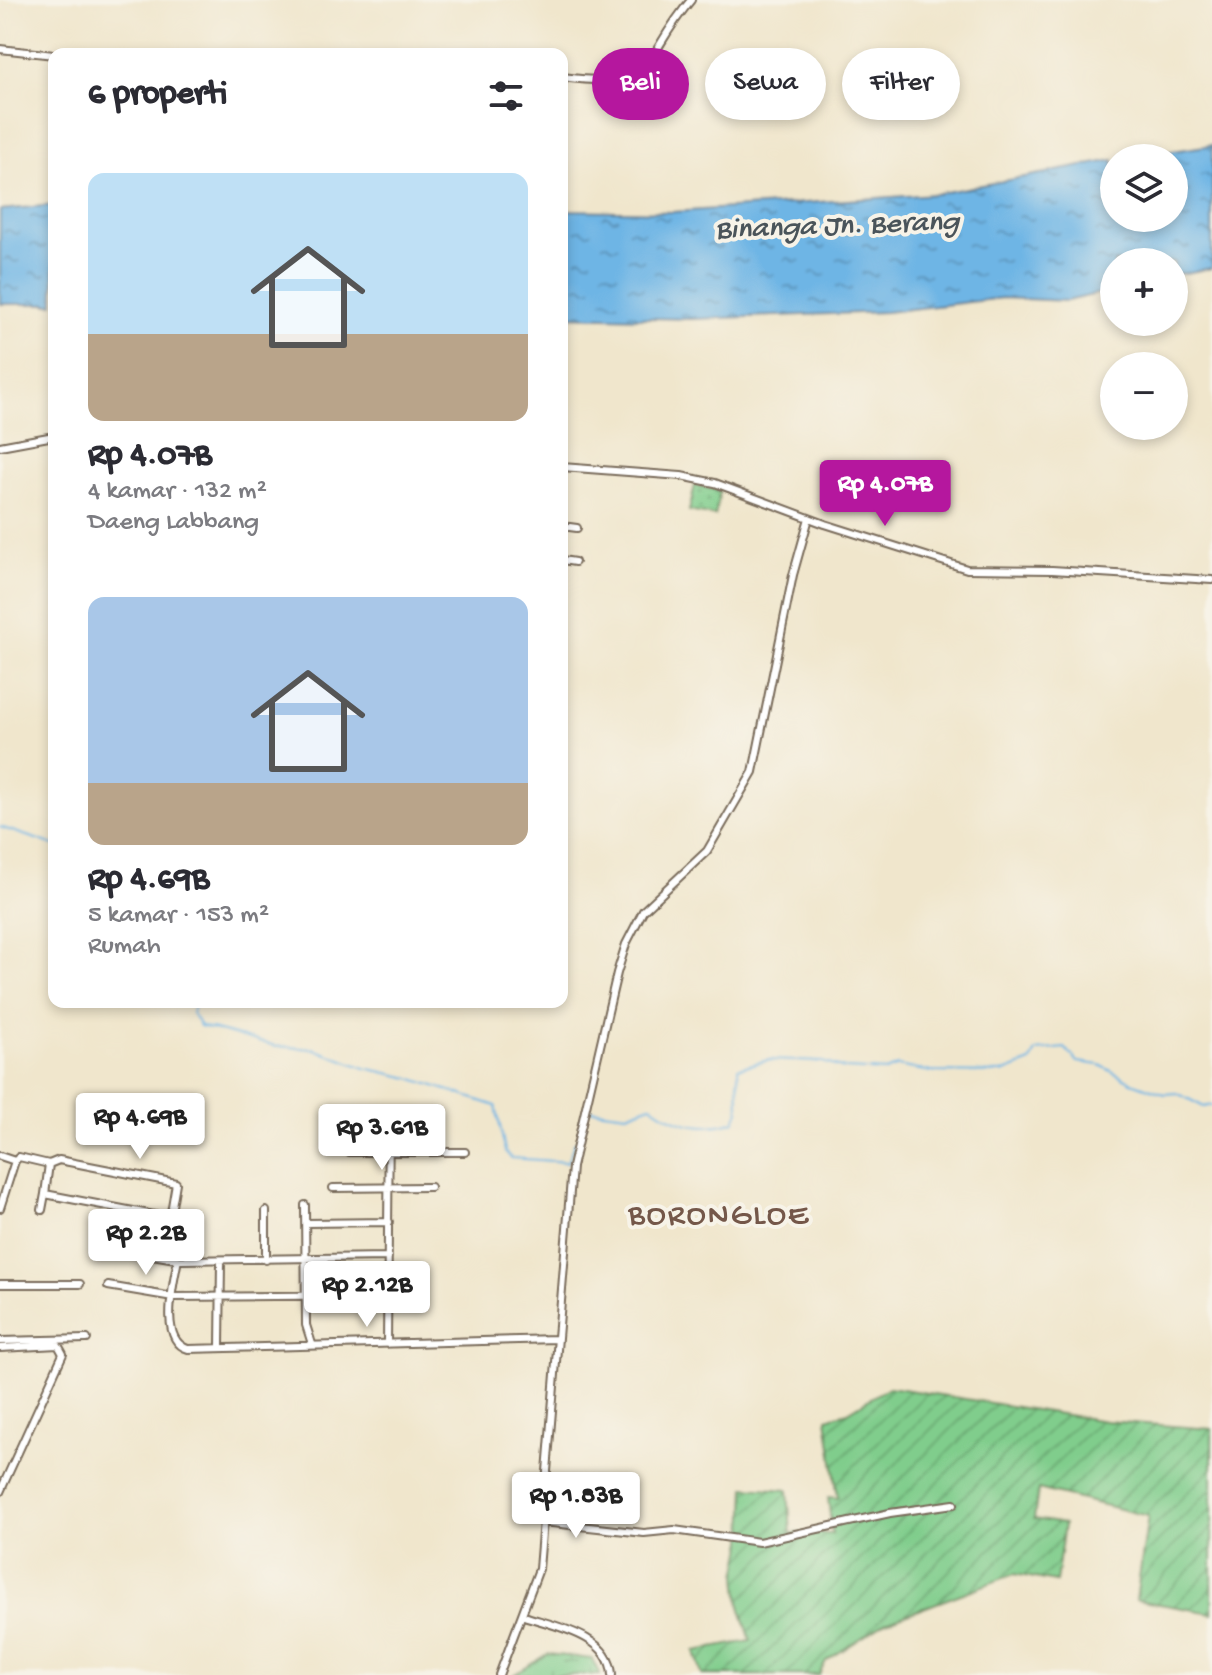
<!DOCTYPE html>
<html lang="id">
<meta charset="utf-8">
<style>
:root{--surface:#fff;--page:#f7f7f7;--text:#2b2b33;--muted:#7c7c81;--accent:#b5179e}
body{margin:0;font-family:"Gochi Hand",sans-serif;background:var(--page);color:var(--text);height:100vh;display:flex;flex-direction:column;font-size:30px;white-space:nowrap}
*{box-sizing:border-box;margin:0}
p{font-size:26px;color:var(--muted)}
.icon{flex:none;width:44px;height:44px;fill:none;stroke:currentColor;stroke-width:2;stroke-linecap:round;stroke-linejoin:round}
.map{position:relative;flex:1;overflow:hidden}
.sheet{position:absolute;left:48px;top:48px;width:520px;height:960px;display:flex;flex-direction:column;background:var(--surface);border-radius:16px;box-shadow:0 4px 12px #0003}
.sheet>*{flex:none}
.hud{position:absolute;left:592px;top:48px;width:500px;height:72px;display:flex;gap:16px}
.buttons{position:absolute;left:1100px;top:144px;display:grid;gap:16px}
.buttons a{display:grid;place-items:center;width:88px;height:88px;border-radius:50%;background:var(--surface);box-shadow:0 4px 12px #0003;font-size:40px}
.price{position:absolute;translate:-50% -68px;padding:0 18px;border-radius:8px;background:#fff;color:#222;font-size:26px;line-height:52px;filter:drop-shadow(0 2px 4px #0008)}
.price::after{content:'';position:absolute;left:50%;top:48px;width:24px;height:18px;margin-left:-12px;background:inherit;clip-path:polygon(0 0,100% 0,50% 100%)}
.price.selected{background:var(--accent);color:#fff}
ul{padding:0;list-style:none}
li{display:grid;align-content:center;gap:16px;height:424px;padding:0 40px}
li span{display:grid;place-items:center;height:248px;border-radius:16px;color:#555}
li>.icon{margin-inline-start:auto}
span .icon{width:144px;height:144px;fill:#fffc;stroke-width:1}
li b{font-size:34px}
h2{display:flex;justify-content:space-between;align-items:center;height:96px;padding:0 40px;font-size:34px}
.tag{padding:0 28px;border-radius:36px;background:var(--surface);box-shadow:0 4px 12px #0003;font-size:28px;line-height:72px}
.tag.selected{background:var(--accent);color:#fff}
.map>svg:first-child{display:block}
.grass{fill:url(#grass-dots);stroke:#5e7c55;stroke-width:2}
.wetland{fill:url(#wetland-marsh);stroke:#5e7c55;stroke-width:2}
.garden{fill:url(#garden-furrows);stroke:#5e7c55;stroke-width:2}
.water{fill:url(#water-ripples);stroke:#547082;stroke-width:2}
.lines{fill:none;stroke-linecap:round;stroke-linejoin:round}
.stream{stroke:#6eb5e5;stroke-width:2}
.minor-casing{stroke:#7a6c5b;stroke-width:10}
.minor{stroke:#fff;stroke-width:6}
.labels{text-anchor:middle;stroke-width:8;stroke-linejoin:round;paint-order:stroke}
.water-label{font-size:30px;font-style:italic;fill:#4a545a;stroke:#f7f3e8}
.quarter-label{font-size:32px;letter-spacing:2px;fill:#745749;stroke:#f7f3e8}
</style>
<div class="map">
<svg width="1212" height="1675" viewBox="0 0 1212 1675">
<defs>
<pattern id="grass-dots" width="8" height="8" patternUnits="userSpaceOnUse" patternTransform="scale(2)"><rect width="8" height="8" fill="#80cd8c"/><path d="M2 2h.1M6 6h.1" fill="none" stroke="#6aa772" stroke-width="1.8" stroke-linecap="round"/></pattern>
<pattern id="wetland-marsh" width="20" height="14" patternUnits="userSpaceOnUse" patternTransform="scale(2)"><rect width="20" height="14" fill="#80cd8c"/><path d="M1 5h8M5 5V1M11 12h8M15 12V8" fill="none" stroke="#6aa772"/></pattern>
<pattern id="garden-furrows" width="10" height="10" patternUnits="userSpaceOnUse" patternTransform="scale(2)"><rect width="10" height="10" fill="#80cd8c"/><path d="M-1 1l2-2M0 10L10 0M9 11l2-2" fill="none" stroke="#6aa772"/></pattern>
<pattern id="water-ripples" width="26" height="14" patternUnits="userSpaceOnUse" patternTransform="scale(2)"><rect width="26" height="14" fill="#6eb5e5"/><path d="M2 4q2-2 4 0t4 0M15 11q2-2 4 0t4 0" fill="none" stroke="#5c93b9"/></pattern>
</defs>
<rect width="100%" height="100%" fill="#f7f3e8"/>
<filter id="ink" filterUnits="userSpaceOnUse"><feTurbulence type="fractalNoise" baseFrequency=".0125" numOctaves="2"/><feDisplacementMap in="SourceGraphic" scale="16" xChannelSelector="R" yChannelSelector="G"/><feConvolveMatrix kernelMatrix="1 2 1 2 8 2 1 2 1" color-interpolation-filters="sRGB"/></filter>
<filter id="wash" filterUnits="userSpaceOnUse"><feTurbulence type="fractalNoise" baseFrequency=".006" numOctaves="4" result="noise"/><feDisplacementMap in="SourceGraphic" scale="32" xChannelSelector="R" yChannelSelector="G"/><feGaussianBlur stdDeviation="1.8" result="paint"/><feColorMatrix in="noise" values="0 0 0 0 0 0 0 0 0 0 0 0 0 0 0 0 0 1.4 0 .05"/><feComposite in="paint" operator="in"/></filter>
<g filter="url(#wash)">
<rect width="100%" height="100%" fill="#f0e6cc"/>
<path class="grass" d="M 695,485 L 720,491 L 715,516 L 689,511 Z"/>
<path class="wetland" d="M 548,1654 L 592,1659 L 600,1675 L 514,1675 Z"/>
<path class="garden" d="M 889,1387 L 1105,1421 L 1212,1429 L 1212,1613 L 1136,1600 L 1148,1516 L 1038,1489 L 1034,1519 L 1064,1524 L 1056,1582 L 1014,1574 L 886,1622 L 826,1661 L 819,1675 L 702,1675 L 695,1651 L 751,1641 L 740,1606 L 737,1575 L 744,1541 L 746,1487 L 788,1490 L 791,1533 L 832,1534 L 828,1497 L 838,1498 L 827,1418 L 848,1412 Z"/>
<path class="water" d="M 1212,145 L 1212,268 L 1174,275 L 1174,262 L 1114,262 L 1114,290 L 1067,301 L 1002,298 L 886,312 L 692,319 L 562,316 L 562,210 L 673,212 L 935,194 L 1114,160 L 1114,218 L 1174,218 L 1174,158 L 1127,158 Z
M 54,205 L 54,304 L 0,304 L 0,210 Z"/>
<g class="lines">
<path class="stream" d="M 0,827 L 54,845
M 195,1002 L 192,1013 L 200,1026 L 276,1046 L 314,1049 L 365,1068 L 410,1078 L 496,1106 L 505,1151 L 511,1158 L 567,1162 L 575,1142
M 588,1109 L 627,1114 L 651,1105 C 676,1125 705,1131 735,1121 L 739,1111 L 738,1068 L 768,1060 L 822,1062 L 845,1069 L 886,1071 L 897,1066 L 931,1072 L 1002,1073 L 1031,1062 L 1036,1051 L 1065,1048 L 1078,1062 L 1100,1065 L 1132,1082 L 1165,1094 L 1177,1093 L 1204,1107 L 1212,1105"/>
</g>
</g>
<g filter="url(#ink)">
<g class="lines">
<defs>
<path id="minor" d="M 0,49 L 54,55
M 562,77 C 663,90 637,64 691,0
M 0,446 L 54,436
M 562,467 L 681,476 L 715,483 L 825,524 L 967,569 L 1052,570 L 1212,580
M 562,526 L 577,528
M 562,560 L 575,562
M 349,1152 L 465,1152
M 0,1156 L 15,1161 L 0,1208
M 15,1161 L 19,1157 L 49,1164 L 45,1194 L 180,1220
M 49,1164 L 59,1160 L 176,1183 L 170,1218
M 333,1188 L 430,1187
M 305,1205 L 306,1325 L 312,1344
M 42,1210 L 45,1194
M 266,1211 L 266,1260
M 306,1223 L 389,1222
M 106,1247 L 181,1260 L 388,1257
M 178,1259 C 174,1282 158,1340 188,1349 L 557,1339
M 0,1284 L 80,1284
M 108,1286 L 173,1297 L 388,1295
M 0,1341 L 87,1339
M 387,1344 L 389,1117
M 0,1348 L 58,1345 L 63,1354 L 0,1492
M 220,1348 L 221,1260
M 543,1522 L 644,1533 L 674,1530 L 759,1542 L 890,1513 L 954,1504
M 524,1616 C 554,1626 610,1635 612,1675
M 499,1675 L 539,1569 L 572,1167 L 617,973 L 626,944 L 643,911 L 707,851 L 753,772 L 793,575 L 809,518"/>
</defs>
<use href="#minor" class="minor-casing"/>
<use href="#minor" class="minor"/>
</g>
</g>
<g class="labels">
<g class="water-label">
<text transform="translate(837 223) rotate(-2)" y="10">Binanga Jn. Berang</text>
</g>
<g class="quarter-label">
<text x="719" y="1223">BORONGLOE</text>
</g>
</g>
</svg>
<div class="buttons">
<a><svg class="icon" aria-label="layers" viewBox="0 0 24 24"><path d="M12 4l9 5-9 5-9-5zM3 14l9 5 9-5"/></svg></a>
<a>+</a>
<a>−</a>
</div>
<b class="price selected" style="left:885px;top:528px">Rp 4.07B</b>
<b class="price" style="left:140px;top:1161px">Rp 4.69B</b>
<b class="price" style="left:382px;top:1172px">Rp 3.61B</b>
<b class="price" style="left:146px;top:1277px">Rp 2.2B</b>
<b class="price" style="left:367px;top:1329px">Rp 2.12B</b>
<b class="price" style="left:576px;top:1540px">Rp 1.83B</b>
<div class="hud">
<a class="tag selected">Beli</a>
<a class="tag">Sewa</a>
<a class="tag">Filter</a>
</div>
<section class="sheet">
<h2>6 properti<svg class="icon" aria-label="filters" viewBox="0 0 24 24"><path d="M4 7h16M4 17h16"/><circle cx="9" cy="7" r="2"/><circle cx="15" cy="17" r="2"/></svg></h2>
<ul>
<li><span style="background:linear-gradient(#bfe0f5 65%,#b9a48a 0)"><svg class="icon" aria-label="home" viewBox="0 0 24 24"><path d="M3 11l9-7 9 7M6 9v11h12V9"/></svg></span><div><b>Rp 4.07B</b><p>4 kamar · 132 m²</p><p>Daeng Labbang</p></div></li>
<li><span style="background:linear-gradient(#a9c7e8 75%,#b9a48a 0)"><svg class="icon" aria-label="home" viewBox="0 0 24 24"><path d="M3 11l9-7 9 7M6 9v11h12V9"/></svg></span><div><b>Rp 4.69B</b><p>5 kamar · 153 m²</p><p>Rumah</p></div></li>
</ul>
</section>
</div>
